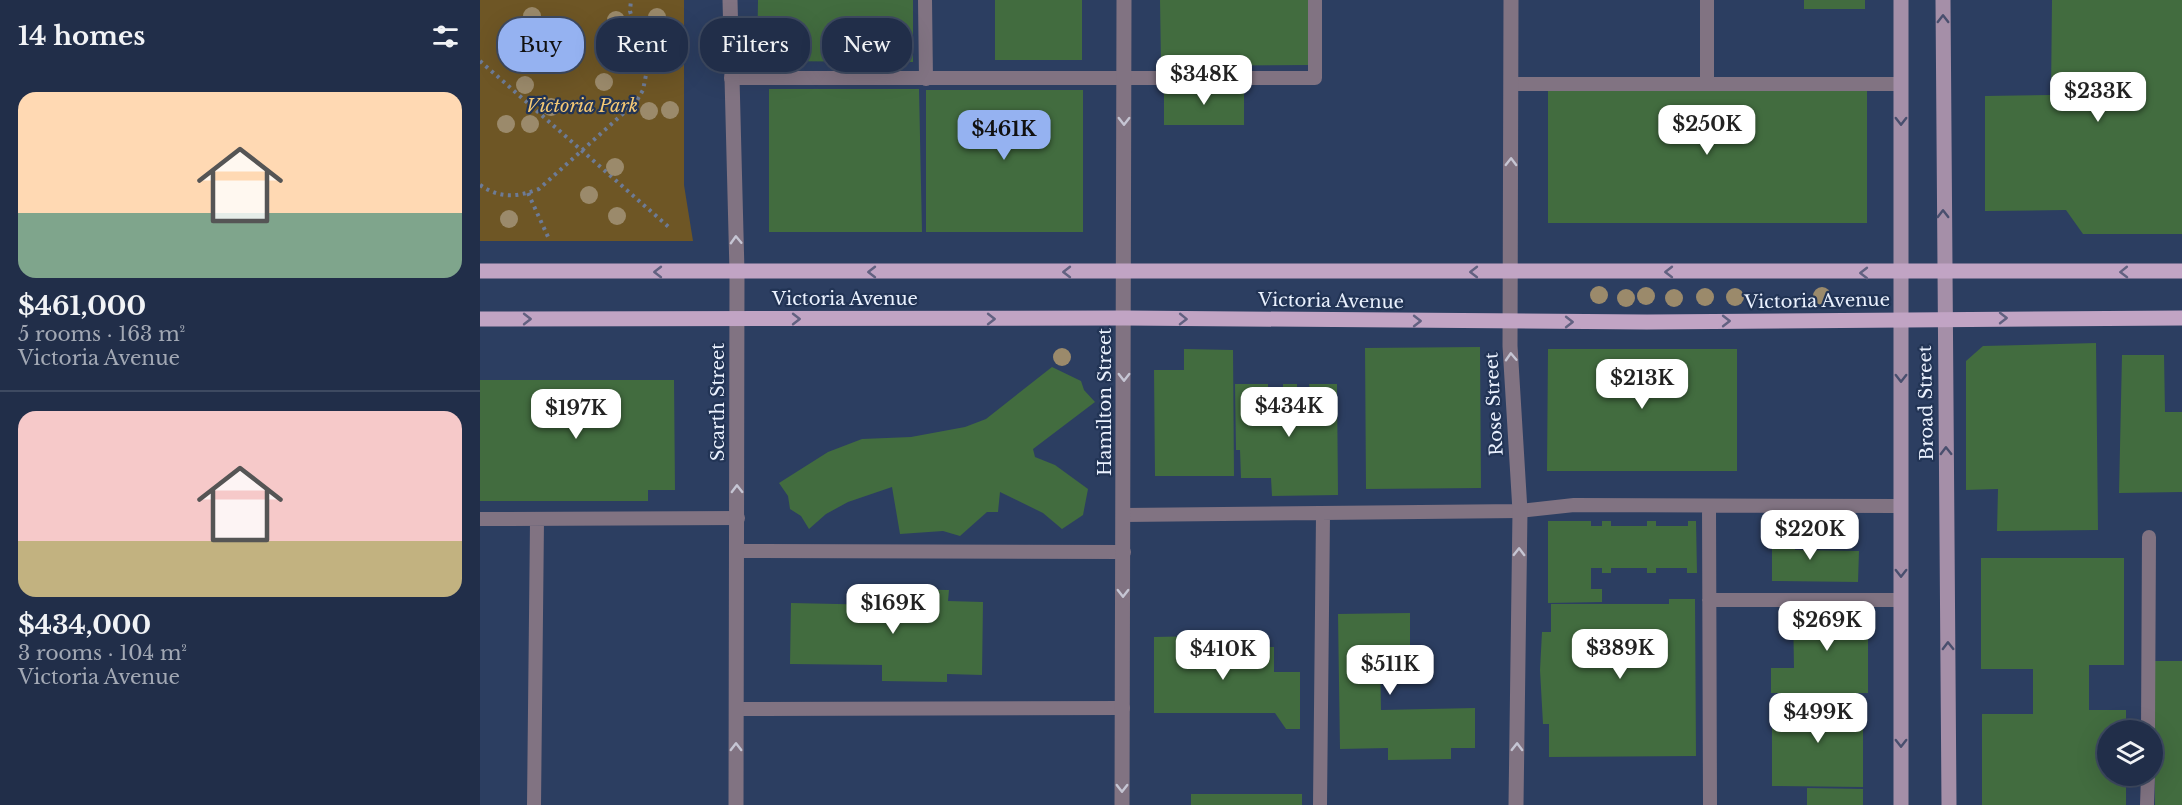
<!DOCTYPE html>
<meta charset="utf-8">
<style>
:root{--surface:#212e49;--page:#2d3a53;--text:#f1f3f6;--muted:#a2a8b4;--line:#3e4a61;--accent:#95b2f1}
body{margin:0;font-family:"Libre Baskerville",serif;background:var(--page);color:var(--text);height:100vh;display:flex;flex-direction:column;font-size:22px;white-space:nowrap}
*{box-sizing:border-box;margin:0}
p{font-size:20px;color:var(--muted)}
.icon{flex:none;width:33px;height:33px;fill:none;stroke:currentColor;stroke-width:2;stroke-linecap:round;stroke-linejoin:round}
.map{position:relative;flex:1;overflow:hidden}
.drawer{display:flex;flex-direction:column;background:var(--surface);width:480px}
.drawer>*{flex:none}
.hud{position:absolute;left:18px;top:18px;width:570px;height:54px;display:flex;gap:12px}
.controls{position:absolute;left:1617px;top:720px;display:grid;gap:12px}
.controls a{display:grid;place-items:center;width:66px;height:66px;border-radius:50%;background:var(--surface);box-shadow:0 6px 24px #0002,0 0 0 2px var(--line);font-size:30px}
.price{position:absolute;translate:-50% -51px;padding:0 14px;border-radius:12px;background:#fff;color:#222;font-size:20px;line-height:39px;filter:drop-shadow(0 2px 3px #0008)}
.price::after{content:'';position:absolute;left:50%;top:36px;width:18px;height:14px;margin-left:-9px;background:inherit;clip-path:polygon(0 0,100% 0,50% 100%)}
.price.active{background:var(--accent);color:#111}
ul{padding:0;list-style:none}
li{display:grid;align-content:center;gap:12px;height:318px;padding:0 18px}
li+li{border-top:2px solid var(--line)}
li span{display:grid;place-items:center;height:186px;border-radius:18px;color:#555}
li>.icon{margin-inline-start:auto}
span .icon{width:108px;height:108px;fill:#fffc;stroke-width:1}
li b{font-size:26px}
h2{display:flex;justify-content:space-between;align-items:center;height:72px;padding:0 18px;font-size:26px}
.chip{padding:0 21px;border-radius:24px;background:var(--surface);box-shadow:0 6px 24px #0002,0 0 0 2px var(--line);font-size:21px;line-height:54px}
.chip.active{background:var(--accent);color:#111}
main{display:flex;flex:1;min-height:0}
.map>svg:first-child{display:block}
.green{fill:#6e5625}
.building{fill:#426c3f}
.lines{fill:none;stroke-linecap:round;stroke-linejoin:round}
.path{stroke:#6d7b96;stroke-width:4;stroke-dasharray:3 4.5;stroke-linecap:butt}
.service{stroke:#817382;stroke-width:14}
.minor{stroke:#817382;stroke-width:15}
.secondary{stroke:#a58fa8;stroke-width:15}
.primary{stroke:#c1a4c4;stroke-width:15}
.tree{fill:#9b8a6b}
.oneway{stroke:#494f6e}
.oneway2{stroke:#c5c5d3}
.oneway3{stroke:#626181}
.labels{text-anchor:middle;stroke-width:4.5;stroke-linejoin:round;paint-order:stroke}
.park-label{font-size:18px;font-style:italic;fill:#f5c974;stroke:#223455}
.street-label{font-size:18px;fill:#eaf1fe;stroke:#223455}
</style>
<main>
<section class="drawer">
<h2>14 homes<svg class="icon" aria-label="filters" viewBox="0 0 24 24"><path d="M4 7h16M4 17h16"/><circle cx="9" cy="7" r="2"/><circle cx="15" cy="17" r="2"/></svg></h2>
<ul>
<li><span style="background:linear-gradient(#ffd9b3 65%,#7fa58c 0)"><svg class="icon" aria-label="home" viewBox="0 0 24 24"><path d="M3 11l9-7 9 7M6 9v11h12V9"/></svg></span><div><b>$461,000</b><p>5 rooms · 163 m²</p><p>Victoria Avenue</p></div></li>
<li><span style="background:linear-gradient(#f6c9c9 70%,#c2b280 0)"><svg class="icon" aria-label="home" viewBox="0 0 24 24"><path d="M3 11l9-7 9 7M6 9v11h12V9"/></svg></span><div><b>$434,000</b><p>3 rooms · 104 m²</p><p>Victoria Avenue</p></div></li>
</ul>
</section>
<div class="map">
<svg width="1702" height="805" viewBox="0 0 1702 805">
<rect width="100%" height="100%" fill="#2c3e61"/>
<path class="green" d="M 0,0 L 204,0 L 204,185 L 213,241 L 0,241 Z"/>
<path class="building" d="M 278,0 L 433,0 L 433,62 L 277,61 Z
M 515,0 L 602,0 L 602,60 L 515,60 Z
M 680,0 L 828,0 L 828,65 L 681,66 Z
M 1324,0 L 1385,0 L 1385,9 L 1324,9 Z
M 1572,0 L 1702,0 L 1702,234 L 1603,234 L 1586,210 L 1505,211 L 1505,96 L 1571,95 Z
M 684,86 L 764,86 L 764,125 L 684,125 Z
M 1068,88 L 1387,88 L 1387,223 L 1068,223 Z
M 289,89 L 439,89 L 442,232 L 289,232 Z
M 446,90 L 603,90 L 603,232 L 446,232 Z
M 1616,343 L 1618,530 L 1517,531 L 1518,489 L 1486,490 L 1486,361 L 1503,346 Z
M 1000,347 L 1001,488 L 886,489 L 885,348 Z
M 704,349 L 753,350 L 754,476 L 675,476 L 674,370 L 704,370 Z
M 1068,349 L 1257,349 L 1257,471 L 1067,471 Z
M 1642,355 L 1684,355 L 1685,412 L 1702,412 L 1702,492 L 1639,493 Z
M 572,367 L 601,381 L 604,390 L 615,402 L 553,449 L 555,457 L 575,465 L 608,489 L 603,515 L 582,529 L 563,513 L 520,492 L 518,512 L 507,512 L 480,536 L 463,531 L 420,534 L 412,487 L 368,502 L 346,514 L 329,529 L 321,516 L 310,509 L 308,496 L 299,483 L 348,452 L 382,439 L 431,437 L 485,427 L 506,419 Z
M 0,380 L 194,380 L 195,490 L 168,490 L 168,501 L 0,501 Z
M 755,384 L 788,384 L 788,392 L 803,391 L 803,384 L 817,384 L 817,392 L 830,391 L 829,384 L 857,384 L 858,495 L 792,496 L 791,478 L 761,478 L 760,450 L 756,450 Z
M 1068,521 L 1111,521 L 1111,526 L 1122,526 L 1122,521 L 1131,521 L 1131,526 L 1167,526 L 1167,521 L 1176,521 L 1176,526 L 1208,526 L 1208,521 L 1216,521 L 1217,573 L 1207,573 L 1207,568 L 1176,568 L 1176,573 L 1167,573 L 1167,568 L 1131,568 L 1131,573 L 1122,573 L 1122,568 L 1111,568 L 1111,589 L 1122,589 L 1122,602 L 1068,603 Z
M 1292,526 L 1316,526 L 1315,550 L 1379,551 L 1378,582 L 1292,581 Z
M 1501,558 L 1644,558 L 1644,665 L 1609,665 L 1609,710 L 1646,710 L 1646,730 L 1628,730 L 1628,776 L 1646,776 L 1646,805 L 1502,805 L 1502,714 L 1553,714 L 1553,669 L 1501,669 Z
M 403,589 L 469,590 L 468,601 L 503,602 L 502,675 L 467,674 L 467,682 L 402,681 L 402,665 L 310,664 L 311,603 L 403,605 Z
M 1189,599 L 1215,599 L 1216,756 L 1069,757 L 1069,724 L 1063,724 L 1060,670 L 1062,632 L 1071,632 L 1071,604 L 1189,604 Z
M 1350,604 L 1388,604 L 1388,693 L 1291,693 L 1291,668 L 1314,668 L 1313,610 L 1350,610 Z
M 930,613 L 930,654 L 900,654 L 901,710 L 995,708 L 995,748 L 971,748 L 971,759 L 908,760 L 908,748 L 860,749 L 858,614 Z
M 723,636 L 722,647 L 794,647 L 794,672 L 820,672 L 820,729 L 806,729 L 795,713 L 674,713 L 674,637 Z
M 1675,661 L 1702,661 L 1702,805 L 1675,805 Z
M 1292,702 L 1383,702 L 1383,787 L 1292,786 Z
M 1327,788 L 1383,789 L 1383,805 L 1327,805 Z
M 711,794 L 822,794 L 822,805 L 711,805 Z"/>
<g class="lines">
<path class="path" d="M 0,61 L 191,229
M 0,185 C 21,199 37,197 59,189 L 156,102 L 163,90 L 167,70 L 150,11 L 151,0
M 48,193 L 69,239"/>
<path class="service" d="M 445,0 L 446,79
M 1227,0 L 1227,84
M 251,78 L 835,78 L 835,0
M 1032,84 L 1421,84
M 1229,506 L 1230,805
M 644,515 L 1040,511 L 1094,505 L 1420,506
M 0,519 L 258,518
M 258,551 L 644,552
M 1229,600 L 1421,600
M 256,709 L 643,708
M 1668,730 L 1669,537
M 54,805 L 57,521
M 840,805 L 843,515
M 1667,805 L 1668,776"/>
<path class="minor" d="M 250,0 L 257,272 L 256,805
M 1031,0 L 1030,346 L 1040,511 L 1036,805
M 642,805 L 644,0"/>
<path class="secondary" d="M 1421,0 L 1421,805
M 1463,0 L 1469,805"/>
<path class="primary" d="M 0,271 L 1702,271
M 0,319 L 645,318 L 1167,322 L 1702,318"/>
</g>
<g class="tree">
<circle cx="52" cy="16" r="9"/>
<circle cx="177" cy="17" r="9"/>
<circle cx="136" cy="20" r="9"/>
<circle cx="124" cy="82" r="9"/>
<circle cx="45" cy="85" r="9"/>
<circle cx="71" cy="107" r="9"/>
<circle cx="190" cy="110" r="9"/>
<circle cx="169" cy="111" r="9"/>
<circle cx="26" cy="124" r="9"/>
<circle cx="50" cy="124" r="9"/>
<circle cx="135" cy="167" r="9"/>
<circle cx="109" cy="195" r="9"/>
<circle cx="137" cy="216" r="9"/>
<circle cx="29" cy="219" r="9"/>
<circle cx="1119" cy="295" r="9"/>
<circle cx="1166" cy="296" r="9"/>
<circle cx="1342" cy="296" r="9"/>
<circle cx="1225" cy="297" r="9"/>
<circle cx="1255" cy="297" r="9"/>
<circle cx="1146" cy="298" r="9"/>
<circle cx="1194" cy="298" r="9"/>
<circle cx="582" cy="357" r="9"/>
</g>
<defs><path id="oneway-chevron" d="M-2-3.5L2.5 0L-2 3.5" fill="none" stroke-width="1.6" stroke-linecap="round" stroke-linejoin="round" transform="scale(1.5)"/></defs>
<g class="oneway">
<use href="#oneway-chevron" transform="translate(1463 19) rotate(-90)"/>
<use href="#oneway-chevron" transform="translate(1421 121) rotate(90)"/>
<use href="#oneway-chevron" transform="translate(1463 214) rotate(-90)"/>
<use href="#oneway-chevron" transform="translate(1421 378) rotate(90)"/>
<use href="#oneway-chevron" transform="translate(1466 451) rotate(-91)"/>
<use href="#oneway-chevron" transform="translate(1421 573) rotate(90)"/>
<use href="#oneway-chevron" transform="translate(1468 646) rotate(-91)"/>
<use href="#oneway-chevron" transform="translate(1421 743) rotate(90)"/>
</g>
<g class="oneway2">
<use href="#oneway-chevron" transform="translate(644 121) rotate(90)"/>
<use href="#oneway-chevron" transform="translate(1031 162) rotate(-89)"/>
<use href="#oneway-chevron" transform="translate(256 240) rotate(-92)"/>
<use href="#oneway-chevron" transform="translate(1031 357) rotate(-93)"/>
<use href="#oneway-chevron" transform="translate(644 377) rotate(90)"/>
<use href="#oneway-chevron" transform="translate(257 489) rotate(-91)"/>
<use href="#oneway-chevron" transform="translate(1039 552) rotate(-89)"/>
<use href="#oneway-chevron" transform="translate(643 593) rotate(90)"/>
<use href="#oneway-chevron" transform="translate(256 747) rotate(-90)"/>
<use href="#oneway-chevron" transform="translate(1037 747) rotate(-89)"/>
<use href="#oneway-chevron" transform="translate(642 788) rotate(90)"/>
</g>
<g class="oneway3">
<use href="#oneway-chevron" transform="translate(178 272) rotate(-180)"/>
<use href="#oneway-chevron" transform="translate(392 272) rotate(180)"/>
<use href="#oneway-chevron" transform="translate(587 272) rotate(180)"/>
<use href="#oneway-chevron" transform="translate(994 272) rotate(180)"/>
<use href="#oneway-chevron" transform="translate(1189 272) rotate(-180)"/>
<use href="#oneway-chevron" transform="translate(1644 272) rotate(179)"/>
<use href="#oneway-chevron" transform="translate(1384 273) rotate(-180)"/>
<use href="#oneway-chevron" transform="translate(1523 318)"/>
<use href="#oneway-chevron" transform="translate(47 319)"/>
<use href="#oneway-chevron" transform="translate(316 319)"/>
<use href="#oneway-chevron" transform="translate(511 319)"/>
<use href="#oneway-chevron" transform="translate(703 319) rotate(1)"/>
<use href="#oneway-chevron" transform="translate(937 321)"/>
<use href="#oneway-chevron" transform="translate(1246 321)"/>
<use href="#oneway-chevron" transform="translate(1089 322)"/>
</g>
<g class="labels">
<g class="park-label">
<text x="102" y="112">Victoria Park</text>
</g>
<g class="street-label">
<text x="365" y="305">Victoria Avenue</text>
<text transform="translate(851 301) rotate(1)" y="6">Victoria Avenue</text>
<text transform="translate(1337 301) rotate(-1)" y="6">Victoria Avenue</text>
<text transform="translate(238 402) rotate(-90)" y="6">Scarth Street</text>
<text transform="translate(625 402) rotate(-90)" y="6">Hamilton Street</text>
<text transform="translate(1446 403) rotate(-91)" y="6">Broad Street</text>
<text transform="translate(1014 404) rotate(-93)" y="6">Rose Street</text>
</g>
</g>
</svg>
<div class="controls">
<a><svg class="icon" aria-label="layers" viewBox="0 0 24 24"><path d="M12 4l9 5-9 5-9-5zM3 14l9 5 9-5"/></svg></a>
</div>
<b class="price" style="left:724px;top:106px">$348K</b>
<b class="price" style="left:1618px;top:123px">$233K</b>
<b class="price" style="left:1227px;top:156px">$250K</b>
<b class="price active" style="left:524px;top:161px">$461K</b>
<b class="price" style="left:1162px;top:410px">$213K</b>
<b class="price" style="left:809px;top:438px">$434K</b>
<b class="price" style="left:96px;top:440px">$197K</b>
<b class="price" style="left:1330px;top:561px">$220K</b>
<b class="price" style="left:413px;top:635px">$169K</b>
<b class="price" style="left:1347px;top:652px">$269K</b>
<b class="price" style="left:1140px;top:680px">$389K</b>
<b class="price" style="left:743px;top:681px">$410K</b>
<b class="price" style="left:910px;top:696px">$511K</b>
<b class="price" style="left:1338px;top:744px">$499K</b>
<div class="hud">
<a class="chip active">Buy</a>
<a class="chip">Rent</a>
<a class="chip">Filters</a>
<a class="chip">New</a>
</div>
</div>
</main>
